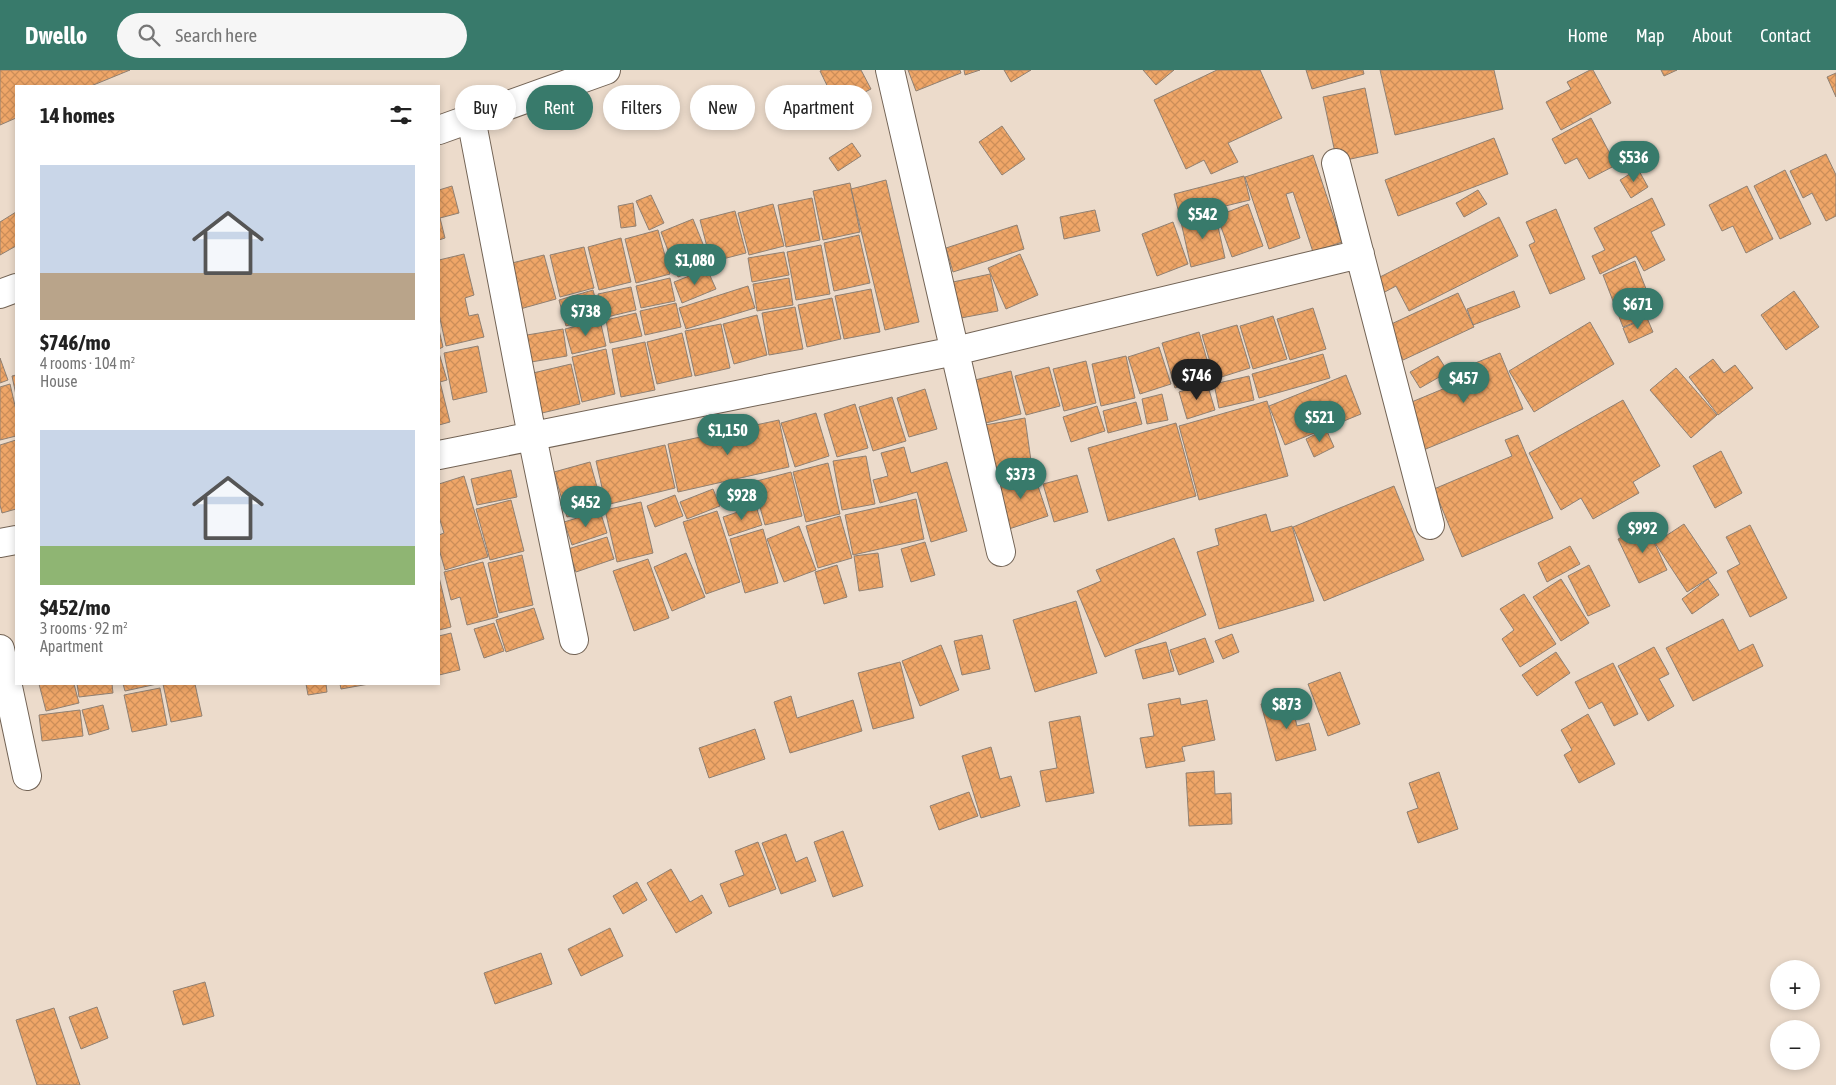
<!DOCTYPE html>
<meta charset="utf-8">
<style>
:root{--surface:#fff;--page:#f6f6f6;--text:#222;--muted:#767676;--accent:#387a6b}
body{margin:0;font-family:"Asap Condensed",sans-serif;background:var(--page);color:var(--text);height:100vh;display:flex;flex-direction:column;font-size:19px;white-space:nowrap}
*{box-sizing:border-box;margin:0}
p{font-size:16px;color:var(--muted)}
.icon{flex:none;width:28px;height:28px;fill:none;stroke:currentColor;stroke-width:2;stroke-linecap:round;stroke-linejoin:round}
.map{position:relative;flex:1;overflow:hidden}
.drawer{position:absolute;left:15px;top:15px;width:425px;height:600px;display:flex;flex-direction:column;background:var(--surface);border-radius:0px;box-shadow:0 2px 8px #0003}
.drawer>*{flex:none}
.guide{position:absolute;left:455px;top:15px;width:475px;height:45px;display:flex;gap:10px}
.fabs{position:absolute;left:1770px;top:890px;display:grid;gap:10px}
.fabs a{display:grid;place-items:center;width:50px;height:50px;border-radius:50%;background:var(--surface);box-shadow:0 2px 8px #0003;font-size:25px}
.price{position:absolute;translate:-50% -42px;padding:0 11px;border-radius:18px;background:var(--accent);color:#fff;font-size:16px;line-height:32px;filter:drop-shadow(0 1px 2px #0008)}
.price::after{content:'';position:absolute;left:50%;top:30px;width:15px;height:11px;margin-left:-8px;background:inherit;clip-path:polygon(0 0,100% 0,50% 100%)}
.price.current{background:#222;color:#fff}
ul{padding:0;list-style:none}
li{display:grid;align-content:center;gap:10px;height:265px;padding:0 25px}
li span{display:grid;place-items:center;height:155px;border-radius:0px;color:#555}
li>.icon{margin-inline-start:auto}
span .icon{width:90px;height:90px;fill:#fffc;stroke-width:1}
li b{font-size:21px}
h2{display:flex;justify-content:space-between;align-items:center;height:60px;padding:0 25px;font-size:21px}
.tag{padding:0 18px;border-radius:22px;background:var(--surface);box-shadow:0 2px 8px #0003;font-size:18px;line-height:45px}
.tag.current{background:var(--accent);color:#fff}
header{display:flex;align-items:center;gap:30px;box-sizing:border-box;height:70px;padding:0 25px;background:var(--accent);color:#fff}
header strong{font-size:24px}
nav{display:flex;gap:28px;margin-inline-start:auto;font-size:18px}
.search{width:350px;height:45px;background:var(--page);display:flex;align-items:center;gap:12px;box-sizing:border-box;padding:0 18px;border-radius:28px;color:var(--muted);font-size:19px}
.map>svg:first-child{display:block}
.building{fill:url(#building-cross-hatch);stroke:#908072}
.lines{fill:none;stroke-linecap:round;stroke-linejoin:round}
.street-casing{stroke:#726355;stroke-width:30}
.secondary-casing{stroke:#726355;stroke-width:30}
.street{stroke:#fff;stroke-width:28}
.secondary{stroke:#fff;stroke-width:28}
</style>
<header>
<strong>Dwello</strong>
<div class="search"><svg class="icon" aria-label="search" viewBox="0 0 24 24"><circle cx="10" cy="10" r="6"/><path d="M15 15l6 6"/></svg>Search here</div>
<nav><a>Home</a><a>Map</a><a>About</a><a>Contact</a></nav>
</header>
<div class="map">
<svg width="1836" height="1015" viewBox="0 0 1836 1015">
<defs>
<pattern id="building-cross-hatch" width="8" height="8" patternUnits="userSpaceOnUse" patternTransform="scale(1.25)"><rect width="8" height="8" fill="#efa668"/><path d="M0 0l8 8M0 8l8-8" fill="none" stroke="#cc8e59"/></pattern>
</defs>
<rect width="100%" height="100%" fill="#ecdbcb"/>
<path class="building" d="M 0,0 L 130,0 L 91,16 L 16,16 L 16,48 L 0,55 Z
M 822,0 L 861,0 L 871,19 L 837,36 L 820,1 Z
M 908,0 L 960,0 L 961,3 L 916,21 Z
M 964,0 L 980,0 L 965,5 Z
M 1004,0 L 1031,0 L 1011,12 Z
M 1143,0 L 1174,0 L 1156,15 Z
M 1217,0 L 1260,0 L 1282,48 L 1228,73 L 1238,92 L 1211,104 L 1204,90 L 1186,99 L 1154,30 Z
M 1306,0 L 1363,0 L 1364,4 L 1312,19 Z
M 1380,0 L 1494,0 L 1503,39 L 1395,65 Z
M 1590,0 L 1593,0 L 1611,33 L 1561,60 L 1546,32 L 1571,19 L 1567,12 Z
M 1661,0 L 1677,0 L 1664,6 Z
M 1836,3 L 1836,27 L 1827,7 Z
M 1365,18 L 1378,83 L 1337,92 L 1323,27 Z
M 1591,48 L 1616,95 L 1589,109 L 1577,88 L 1565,94 L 1552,69 Z
M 1002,56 L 1025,89 L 1002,105 L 979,72 Z
M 1494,68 L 1508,104 L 1398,146 L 1385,110 Z
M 852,73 L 861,86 L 838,101 L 829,88 Z
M 1826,84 L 1836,105 L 1836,146 L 1826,151 L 1812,123 L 1803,128 L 1790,101 Z
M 1313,85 L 1342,172 L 1313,182 L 1293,122 L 1286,124 L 1300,168 L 1269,179 L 1245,107 Z
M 1638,99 L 1648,117 L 1631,128 L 1620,110 Z
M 1785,100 L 1811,154 L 1780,169 L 1754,116 Z
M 1244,106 L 1250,130 L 1180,147 L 1174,124 Z
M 886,110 L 919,252 L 885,260 L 851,119 Z
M 850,113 L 860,162 L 823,170 L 813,121 Z
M 452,116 L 459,143 L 440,148 L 445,168 L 439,170 L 439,120 Z
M 1747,116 L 1773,169 L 1746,183 L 1733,156 L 1722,161 L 1709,135 Z
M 1478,120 L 1487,134 L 1464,147 L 1456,133 Z
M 651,125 L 664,153 L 649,160 L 636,131 Z
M 812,128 L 820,170 L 786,177 L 778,135 Z
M 1652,128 L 1665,155 L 1651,162 L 1665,190 L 1644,201 L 1636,186 L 1600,204 L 1592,186 L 1605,180 L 1594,158 Z
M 633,133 L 636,156 L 621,158 L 618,136 Z
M 773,134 L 784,176 L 749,185 L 738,143 Z
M 1248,134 L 1263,176 L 1232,187 L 1217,146 Z
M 1556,139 L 1585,209 L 1550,224 L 1529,175 L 1535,172 L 1526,152 Z
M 1095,140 L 1100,161 L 1064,169 L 1060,147 Z
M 735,141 L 746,183 L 711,192 L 700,150 Z
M 16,142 L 16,176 L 0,185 L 0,152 Z
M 1215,143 L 1225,188 L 1191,197 L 1181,152 Z
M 1499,147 L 1518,186 L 1409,241 L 1396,216 L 1381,224 L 1374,210 Z
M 693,149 L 711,194 L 678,207 L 661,162 Z
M 1173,152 L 1188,194 L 1157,206 L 1142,164 Z
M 1017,155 L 1024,179 L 953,202 L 946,178 Z
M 658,160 L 670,204 L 636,213 L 625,169 Z
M 859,165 L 870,213 L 834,221 L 824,173 Z
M 621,168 L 631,212 L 599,220 L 588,177 Z
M 821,175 L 830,224 L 796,230 L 787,182 Z
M 584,177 L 594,218 L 560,227 L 550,185 Z
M 784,182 L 789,205 L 752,212 L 748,188 Z
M 464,184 L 474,225 L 465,228 L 469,246 L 478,244 L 484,267 L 446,276 L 439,244 L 439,190 Z
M 1020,184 L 1038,225 L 1006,239 L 988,198 Z
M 544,185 L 556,229 L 520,239 L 508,194 Z
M 1635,191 L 1656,244 L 1623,257 L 1603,205 Z
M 707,199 L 716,219 L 682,233 L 674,212 Z
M 990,204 L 998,241 L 961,248 L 953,212 Z
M 670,208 L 675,231 L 641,238 L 636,216 Z
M 789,208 L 793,235 L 757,241 L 753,214 Z
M 748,216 L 755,238 L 686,259 L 679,238 Z
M 631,217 L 636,240 L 603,248 L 598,224 Z
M 871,219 L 880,262 L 844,269 L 835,226 Z
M 593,220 L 600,246 L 566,256 L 559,230 Z
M 1514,221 L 1520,237 L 1473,255 L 1467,239 Z
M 1794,221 L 1819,257 L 1786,280 L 1761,245 Z
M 1458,223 L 1474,257 L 1403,290 L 1387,256 Z
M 832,228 L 841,269 L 807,277 L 798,235 Z
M 676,233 L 681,257 L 645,265 L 640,241 Z
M 795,237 L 803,279 L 769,285 L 762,243 Z
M 1313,238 L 1326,279 L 1290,290 L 1277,249 Z
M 636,243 L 642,266 L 610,273 L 606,250 Z
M 757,245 L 767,285 L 734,294 L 723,254 Z
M 1273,246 L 1287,289 L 1253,299 L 1240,256 Z
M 1647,248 L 1653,262 L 1629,273 L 1623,258 Z
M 600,250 L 606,276 L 572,284 L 565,259 Z
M 1590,252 L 1614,294 L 1534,342 L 1509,301 Z
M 721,254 L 730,298 L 695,306 L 685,261 Z
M 1237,255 L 1250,298 L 1215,309 L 1202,265 Z
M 563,259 L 567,286 L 531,292 L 527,265 Z
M 439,260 L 443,277 L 439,279 Z
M 1199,262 L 1212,307 L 1175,318 L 1162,273 Z
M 682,263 L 692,306 L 657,314 L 647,272 Z
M 645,272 L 655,320 L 621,327 L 612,279 Z
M 478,276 L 487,322 L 453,330 L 444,283 Z
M 1159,277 L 1171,314 L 1140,324 L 1128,287 Z
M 606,279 L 615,324 L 582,332 L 572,287 Z
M 439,283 L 447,310 L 440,312 L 450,352 L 439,355 Z
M 1500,283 L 1523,339 L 1421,381 L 1402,336 L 1467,309 L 1463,298 Z
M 1323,284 L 1330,308 L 1259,328 L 1252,304 Z
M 1126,286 L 1135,328 L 1101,336 L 1092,294 Z
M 1438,286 L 1448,302 L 1420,318 L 1410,302 Z
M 0,288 L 8,310 L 0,313 Z
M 1713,289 L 1724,303 L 1735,295 L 1753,318 L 1718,345 L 1689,307 Z
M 1086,291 L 1096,333 L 1064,341 L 1053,299 Z
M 571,294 L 580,334 L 542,343 L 533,303 Z
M 1049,297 L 1060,336 L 1026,345 L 1015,306 Z
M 1676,298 L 1717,345 L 1691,368 L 1650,320 Z
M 1011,301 L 1021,344 L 986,353 L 975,310 Z
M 16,305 L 16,325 L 12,306 Z
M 1346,305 L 1361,344 L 1285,375 L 1269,336 Z
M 1249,306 L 1254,330 L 1219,338 L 1214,314 Z
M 1207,313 L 1215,340 L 1187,349 L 1179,322 Z
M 10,314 L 16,340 L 16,366 L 0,370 L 0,317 Z
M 925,319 L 937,359 L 909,367 L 897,328 Z
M 1162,324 L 1168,350 L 1147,354 L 1142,329 Z
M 892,327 L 906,371 L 873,381 L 859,337 Z
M 1623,330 L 1660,396 L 1633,412 L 1639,423 L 1593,449 L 1581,428 L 1561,440 L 1529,383 Z
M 1267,331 L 1288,406 L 1199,430 L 1179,356 Z
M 1136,332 L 1142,354 L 1108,363 L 1103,341 Z
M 855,334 L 868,378 L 837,387 L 824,344 Z
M 1097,336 L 1105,361 L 1071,372 L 1063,347 Z
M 816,343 L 829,386 L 795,397 L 781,353 Z
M 1025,348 L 1032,398 L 993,405 L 985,355 Z
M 779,350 L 789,397 L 678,422 L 668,374 Z
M 1176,353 L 1196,426 L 1108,451 L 1088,378 Z
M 1326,359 L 1334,377 L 1314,387 L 1306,369 Z
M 1518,365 L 1553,448 L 1462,487 L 1434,419 L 1512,386 L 1505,370 Z
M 16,370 L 16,439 L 2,443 L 0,435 L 0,375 Z
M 665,375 L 675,418 L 606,435 L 596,391 Z
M 904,377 L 911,403 L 947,392 L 967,461 L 931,472 L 917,422 L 880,433 L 873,410 L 888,406 L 881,383 Z
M 1721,381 L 1742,423 L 1715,438 L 1693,396 Z
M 866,386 L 875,434 L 842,440 L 833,391 Z
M 590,392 L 603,438 L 567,447 L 554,402 Z
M 828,393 L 840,444 L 806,452 L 793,402 Z
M 511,400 L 517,427 L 477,435 L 471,409 Z
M 1033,401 L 1048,446 L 1009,459 L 994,415 Z
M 791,402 L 802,446 L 765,455 L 753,412 Z
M 1077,405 L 1088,442 L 1054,452 L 1043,414 Z
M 464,406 L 488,487 L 445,500 L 439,479 L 439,465 L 444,463 L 439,447 L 439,414 Z
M 1394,416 L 1424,490 L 1324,531 L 1293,457 Z
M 713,419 L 720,436 L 687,449 L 680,432 Z
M 675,425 L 683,446 L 655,457 L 647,436 Z
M 916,429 L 924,469 L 853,485 L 845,445 Z
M 511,430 L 524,481 L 490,490 L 476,439 Z
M 641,432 L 653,483 L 617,492 L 605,440 Z
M 756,436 L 762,455 L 729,466 L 723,447 Z
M 600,441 L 607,463 L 572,475 L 564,452 Z
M 717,441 L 740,512 L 706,524 L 683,452 Z
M 1266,444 L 1271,462 L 1292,456 L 1314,531 L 1219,559 L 1197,482 L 1219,475 L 1215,459 Z
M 840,446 L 852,488 L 818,498 L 806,456 Z
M 1684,454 L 1717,503 L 1687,522 L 1655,473 Z
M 1646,455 L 1667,500 L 1639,513 L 1618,469 Z
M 1750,455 L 1787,528 L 1750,547 L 1727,501 L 1740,494 L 1726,467 Z
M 799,456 L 816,500 L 784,512 L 767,469 Z
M 763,459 L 778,513 L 745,523 L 730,469 Z
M 607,467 L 614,489 L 576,502 L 568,479 Z
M 1174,468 L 1206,545 L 1105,587 L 1077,521 L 1101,511 L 1096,500 Z
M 925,472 L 935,505 L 911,512 L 901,479 Z
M 1570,476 L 1580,494 L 1547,512 L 1538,493 Z
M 686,483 L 705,527 L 672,541 L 654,497 Z
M 878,483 L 883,517 L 859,521 L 854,486 Z
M 522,485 L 533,535 L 499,543 L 488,493 Z
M 648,489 L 669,548 L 634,561 L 613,501 Z
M 483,492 L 498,547 L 467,555 L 460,527 L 451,530 L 444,502 Z
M 837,495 L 847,527 L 824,534 L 815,502 Z
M 1589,495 L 1610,536 L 1588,546 L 1568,506 Z
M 439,507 L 451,557 L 439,560 Z
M 1561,509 L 1589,553 L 1561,571 L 1533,527 Z
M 1708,509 L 1719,525 L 1692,544 L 1682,529 Z
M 1524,524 L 1556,574 L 1520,597 L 1502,569 L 1514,560 L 1500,539 Z
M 1076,531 L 1097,603 L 1035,622 L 1013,550 Z
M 534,538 L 544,569 L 506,582 L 496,550 Z
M 1723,549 L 1739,581 L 1753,574 L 1763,596 L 1693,631 L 1666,578 Z
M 494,553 L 504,581 L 484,588 L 474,559 Z
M 451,563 L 460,600 L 439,605 L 439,566 Z
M 1232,564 L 1239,582 L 1223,589 L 1215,571 Z
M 982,565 L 990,599 L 962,605 L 954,571 Z
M 1205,568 L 1214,592 L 1179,605 L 1170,580 Z
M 1166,572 L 1174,601 L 1143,609 L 1135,580 Z
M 941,575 L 959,620 L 920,636 L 902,591 Z
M 1654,577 L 1669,604 L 1659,609 L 1674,636 L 1648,651 L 1618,596 Z
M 1556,582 L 1570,603 L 1537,626 L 1522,605 Z
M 900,592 L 914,648 L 873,659 L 858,603 Z
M 1613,593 L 1638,644 L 1614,656 L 1602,632 L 1589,639 L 1575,612 Z
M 1340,602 L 1360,654 L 1328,666 L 1308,614 Z
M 39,614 L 74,614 L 79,633 L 46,641 Z
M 77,614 L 112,614 L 113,623 L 79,627 Z
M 123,614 L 157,614 L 125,621 Z
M 163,614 L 195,614 L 202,646 L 171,652 Z
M 306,614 L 326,614 L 327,622 L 308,625 Z
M 340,614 L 369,614 L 341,619 Z
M 160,618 L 167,655 L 132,662 L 124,625 Z
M 791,626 L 797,648 L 853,630 L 862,661 L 790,683 L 774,632 Z
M 1290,627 L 1297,656 L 1309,653 L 1316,680 L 1276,691 L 1261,634 Z
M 1180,628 L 1181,635 L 1207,630 L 1215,670 L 1182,677 L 1185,691 L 1146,698 L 1140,668 L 1154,666 L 1148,634 Z
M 103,635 L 109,659 L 89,665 L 82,640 Z
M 80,640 L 83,666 L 42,671 L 39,645 Z
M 1588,644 L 1615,694 L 1579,713 L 1564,685 L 1572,680 L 1561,660 Z
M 1080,646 L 1094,723 L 1046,732 L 1040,701 L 1057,698 L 1049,652 Z
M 755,659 L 765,689 L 709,708 L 699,678 Z
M 991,677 L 1000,709 L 1011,706 L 1020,736 L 981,748 L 962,686 Z
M 1214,701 L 1215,724 L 1231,723 L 1232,754 L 1189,756 L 1186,703 Z
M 1439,702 L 1458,759 L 1418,773 L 1407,742 L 1418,738 L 1409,713 Z
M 969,722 L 978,746 L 939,760 L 930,736 Z
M 843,761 L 863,816 L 833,827 L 814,772 Z
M 786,764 L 796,792 L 807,787 L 816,811 L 781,824 L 762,773 Z
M 758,772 L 776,819 L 729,837 L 720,814 L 744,805 L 735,781 Z
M 671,799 L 690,832 L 702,825 L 712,843 L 676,863 L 647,813 Z
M 637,812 L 647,830 L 623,844 L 613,826 Z
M 610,858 L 623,886 L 581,906 L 568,879 Z
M 541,883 L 552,914 L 495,934 L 484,903 Z
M 205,912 L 214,946 L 183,955 L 173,921 Z
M 97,937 L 108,968 L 81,979 L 69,947 Z
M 54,938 L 80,1015 L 37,1015 L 16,950 Z"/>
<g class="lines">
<defs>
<path id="street" d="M 890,0 L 1001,482
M 471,48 L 532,366 L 574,570
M 1336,93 L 1430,455
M 439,385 L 955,281 L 1360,184
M 0,473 L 16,470
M 0,579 L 27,706"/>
<path id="secondary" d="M 439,60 L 606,0
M 0,224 L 16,218"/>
</defs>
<use href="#street" class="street-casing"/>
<use href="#secondary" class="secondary-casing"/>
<use href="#street" class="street"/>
<use href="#secondary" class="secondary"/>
</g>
</svg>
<div class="fabs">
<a>+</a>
<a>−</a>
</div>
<b class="price" style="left:1634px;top:113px">$536</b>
<b class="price" style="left:1203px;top:170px">$542</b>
<b class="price" style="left:695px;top:216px">$1,080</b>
<b class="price" style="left:1638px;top:260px">$671</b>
<b class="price" style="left:586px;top:267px">$738</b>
<b class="price current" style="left:1197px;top:331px">$746</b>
<b class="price" style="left:1464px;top:334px">$457</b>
<b class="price" style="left:1320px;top:373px">$521</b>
<b class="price" style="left:728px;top:386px">$1,150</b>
<b class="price" style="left:1021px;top:430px">$373</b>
<b class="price" style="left:742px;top:451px">$928</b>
<b class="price" style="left:586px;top:458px">$452</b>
<b class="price" style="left:1643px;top:484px">$992</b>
<b class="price" style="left:1287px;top:660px">$873</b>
<div class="guide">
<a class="tag">Buy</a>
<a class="tag current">Rent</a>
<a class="tag">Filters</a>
<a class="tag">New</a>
<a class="tag">Apartment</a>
</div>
<section class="drawer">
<h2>14 homes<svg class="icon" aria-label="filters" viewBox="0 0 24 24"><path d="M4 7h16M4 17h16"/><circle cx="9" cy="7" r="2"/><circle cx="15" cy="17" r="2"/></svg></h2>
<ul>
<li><span style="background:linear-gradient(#c9d6e8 70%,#b9a48a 0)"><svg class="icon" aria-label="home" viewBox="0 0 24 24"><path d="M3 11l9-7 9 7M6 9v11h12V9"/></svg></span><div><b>$746/mo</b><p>4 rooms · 104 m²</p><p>House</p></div></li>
<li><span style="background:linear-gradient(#c9d6e8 75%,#8fb573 0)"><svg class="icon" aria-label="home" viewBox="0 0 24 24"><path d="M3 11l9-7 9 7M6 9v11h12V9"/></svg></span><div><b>$452/mo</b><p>3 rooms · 92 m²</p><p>Apartment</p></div></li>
</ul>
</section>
</div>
